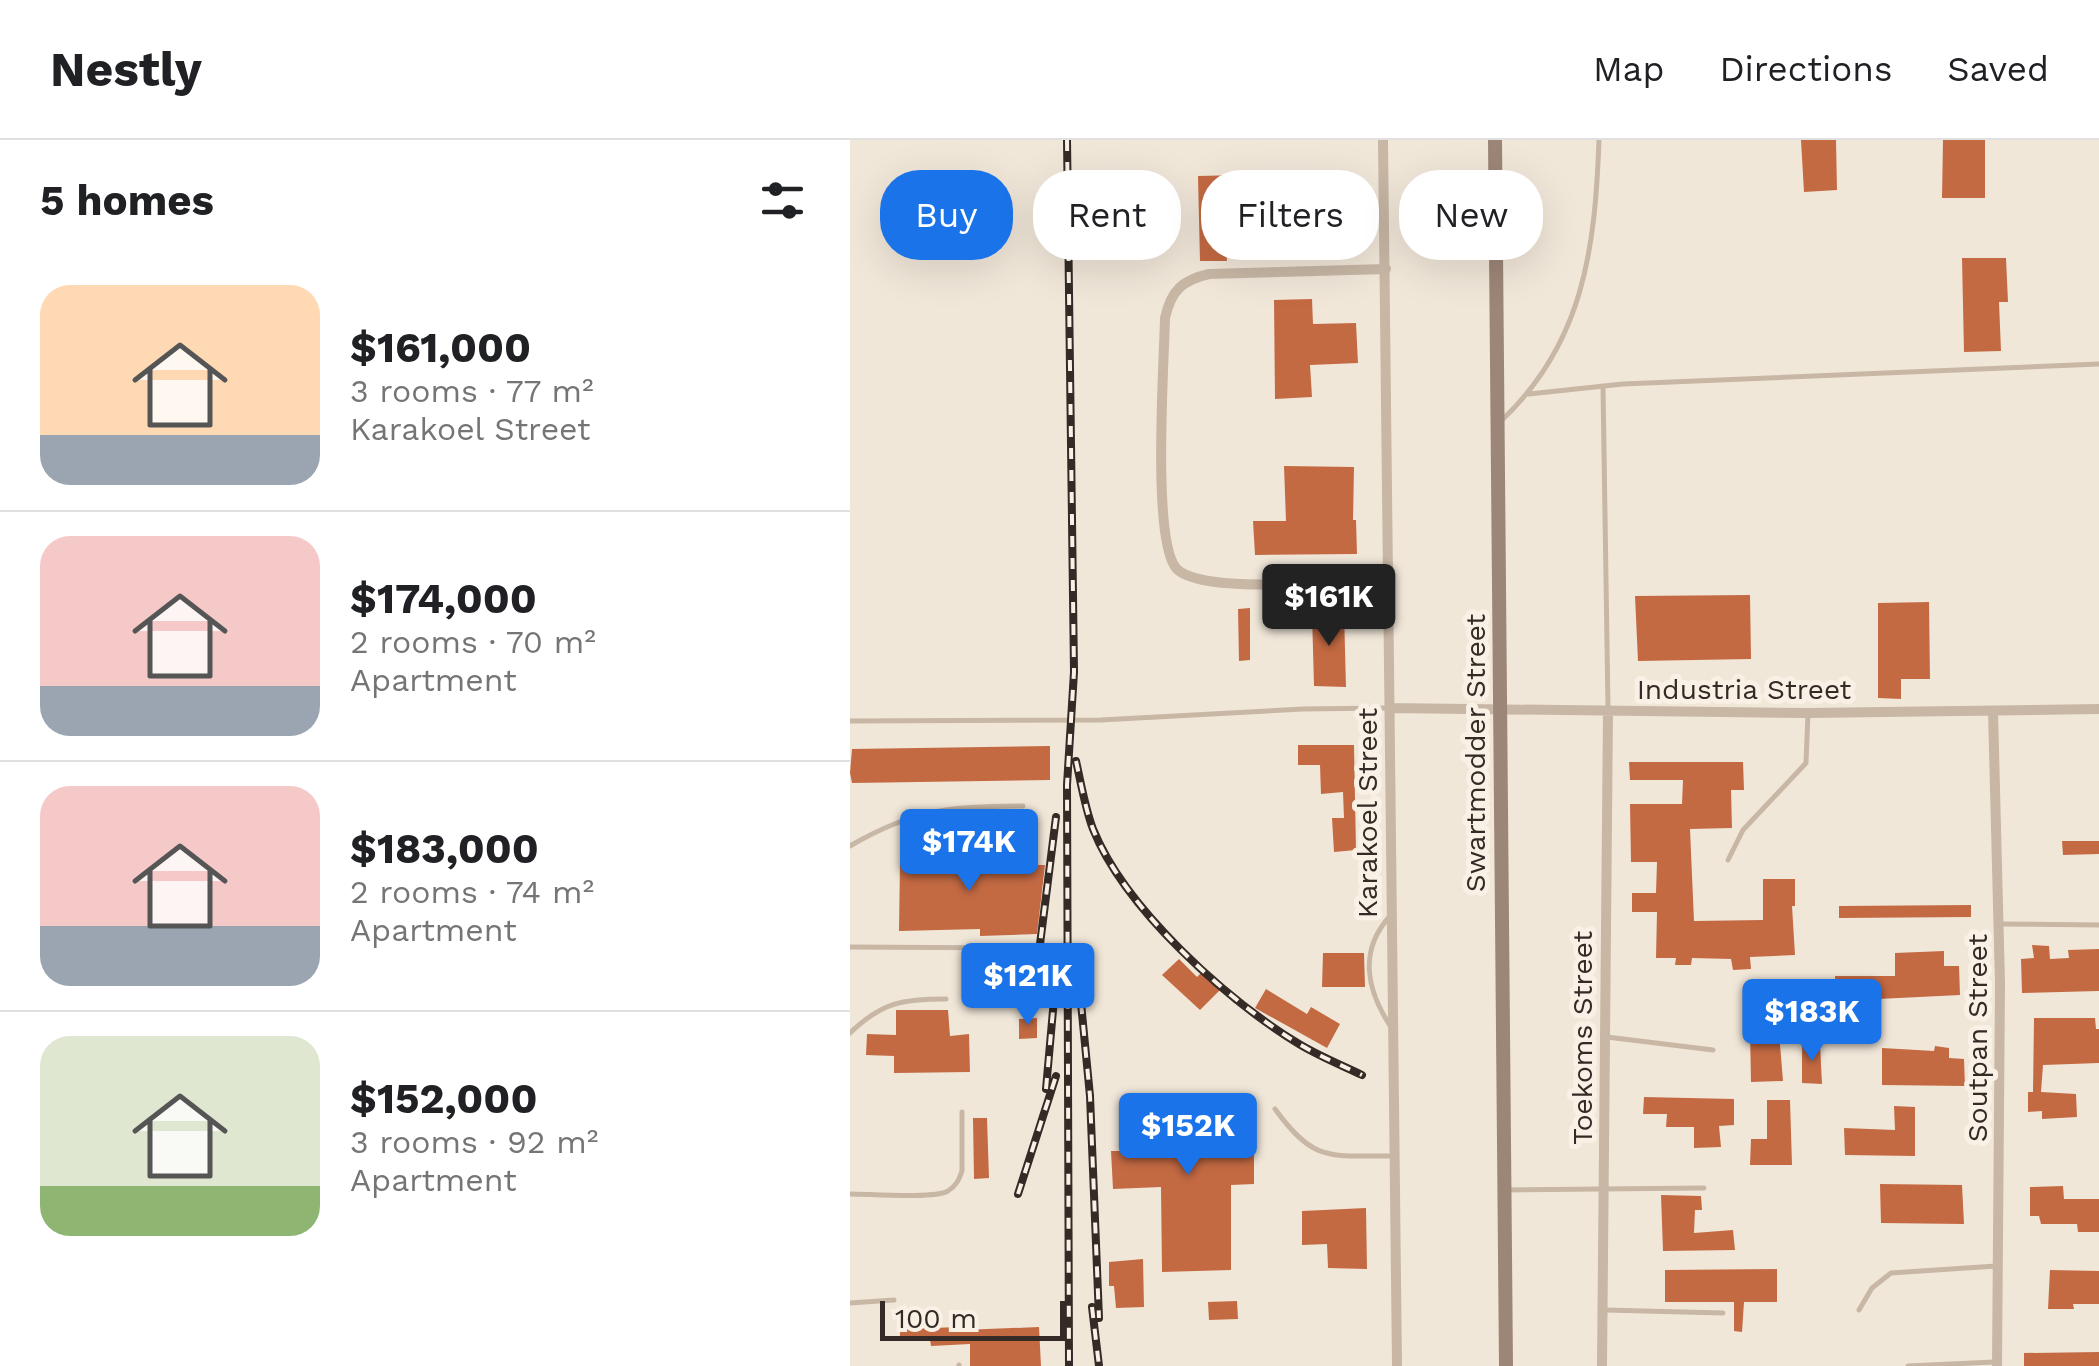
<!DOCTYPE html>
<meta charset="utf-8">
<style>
:root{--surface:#fff;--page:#f6f6f6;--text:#202124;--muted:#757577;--line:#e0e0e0;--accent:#1a73e8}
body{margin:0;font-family:"Work Sans",sans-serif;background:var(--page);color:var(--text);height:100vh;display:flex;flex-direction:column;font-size:38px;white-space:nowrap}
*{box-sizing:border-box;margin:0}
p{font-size:32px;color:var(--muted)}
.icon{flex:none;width:55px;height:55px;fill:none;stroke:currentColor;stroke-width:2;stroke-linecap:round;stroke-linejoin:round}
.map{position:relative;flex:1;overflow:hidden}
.panel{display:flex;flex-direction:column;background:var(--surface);width:850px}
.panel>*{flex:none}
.banner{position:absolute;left:30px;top:30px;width:950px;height:90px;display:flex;gap:20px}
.scale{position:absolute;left:30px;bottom:25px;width:185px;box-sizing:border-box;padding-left:10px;border:5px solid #342b26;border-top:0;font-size:28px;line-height:35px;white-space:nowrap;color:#342b26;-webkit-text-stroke:8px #f9f1e5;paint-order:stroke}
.price{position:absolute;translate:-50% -85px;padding:0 22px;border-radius:10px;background:var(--accent);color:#fff;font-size:32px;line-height:65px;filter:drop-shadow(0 2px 5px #0008)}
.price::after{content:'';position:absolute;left:50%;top:60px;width:30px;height:22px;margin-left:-15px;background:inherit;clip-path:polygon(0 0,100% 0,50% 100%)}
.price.on{background:#222;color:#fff}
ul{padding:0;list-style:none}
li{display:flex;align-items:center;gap:30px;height:250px;padding:0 40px}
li+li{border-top:2px solid var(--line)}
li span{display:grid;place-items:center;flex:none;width:280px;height:200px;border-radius:30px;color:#555}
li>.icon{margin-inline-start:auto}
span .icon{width:120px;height:120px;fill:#fffc;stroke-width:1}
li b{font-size:42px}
h2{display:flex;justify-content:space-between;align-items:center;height:120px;padding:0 40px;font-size:42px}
.tag{padding:0 35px;border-radius:40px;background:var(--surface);box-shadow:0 10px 40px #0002;font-size:35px;line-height:90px}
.tag.on{background:var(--accent);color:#fff}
header{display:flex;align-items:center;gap:60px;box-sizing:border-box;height:140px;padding:0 50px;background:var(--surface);border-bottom:2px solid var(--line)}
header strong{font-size:48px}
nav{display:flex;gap:55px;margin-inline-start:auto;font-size:35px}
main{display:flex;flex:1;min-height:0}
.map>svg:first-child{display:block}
.building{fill:#c46a43;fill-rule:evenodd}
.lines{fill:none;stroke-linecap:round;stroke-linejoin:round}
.service{stroke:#c8b7a5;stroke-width:5}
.minor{stroke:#c8b7a5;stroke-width:10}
.secondary{stroke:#9c8677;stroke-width:14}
.rail-casing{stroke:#342b26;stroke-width:8}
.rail{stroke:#f9f1e5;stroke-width:4;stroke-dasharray:11;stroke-linecap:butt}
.labels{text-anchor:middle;stroke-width:10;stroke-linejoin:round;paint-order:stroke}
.street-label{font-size:28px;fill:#342b26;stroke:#f9f1e5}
</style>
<header>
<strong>Nestly</strong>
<nav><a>Map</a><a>Directions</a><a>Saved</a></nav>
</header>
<main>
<section class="panel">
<h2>5 homes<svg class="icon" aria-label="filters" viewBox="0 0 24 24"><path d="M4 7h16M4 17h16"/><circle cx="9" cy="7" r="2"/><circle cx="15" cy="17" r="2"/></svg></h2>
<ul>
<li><span style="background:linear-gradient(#ffd9b3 75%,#9aa5b1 0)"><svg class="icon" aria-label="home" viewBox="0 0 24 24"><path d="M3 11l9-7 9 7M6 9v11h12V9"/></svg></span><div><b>$161,000</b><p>3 rooms · 77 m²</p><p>Karakoel Street</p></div></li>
<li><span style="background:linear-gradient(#f6c9c9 75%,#9aa5b1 0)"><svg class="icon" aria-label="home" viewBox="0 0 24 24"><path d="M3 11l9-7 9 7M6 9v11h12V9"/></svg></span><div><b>$174,000</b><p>2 rooms · 70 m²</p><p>Apartment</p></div></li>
<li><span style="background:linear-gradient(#f6c9c9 70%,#9aa5b1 0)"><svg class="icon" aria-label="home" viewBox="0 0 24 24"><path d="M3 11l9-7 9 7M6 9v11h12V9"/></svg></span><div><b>$183,000</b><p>2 rooms · 74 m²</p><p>Apartment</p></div></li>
<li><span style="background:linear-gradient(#dfe7d0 75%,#8fb573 0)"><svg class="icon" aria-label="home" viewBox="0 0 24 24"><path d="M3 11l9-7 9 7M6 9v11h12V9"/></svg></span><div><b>$152,000</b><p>3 rooms · 92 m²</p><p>Apartment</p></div></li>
</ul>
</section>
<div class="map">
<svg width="1249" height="1226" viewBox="0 0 1249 1226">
<rect width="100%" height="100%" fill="#f1e7d9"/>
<path class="building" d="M 951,0 L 986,0 L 987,50 L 954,52 Z
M 1093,0 L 1135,0 L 1135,58 L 1092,58 Z
M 391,35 L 394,80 L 374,79 L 377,121 L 350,121 L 348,36 Z
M 472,42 L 503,42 L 505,84 L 462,85 L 460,68 L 472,68 Z
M 1112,118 L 1156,118 L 1158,162 L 1149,162 L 1151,211 L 1114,212 Z
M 462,159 L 463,184 L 506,183 L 508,223 L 460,225 L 462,257 L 425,259 L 424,160 Z
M 434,326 L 504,327 L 503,380 L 506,380 L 507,414 L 405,415 L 403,381 L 436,381 Z
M 900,455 L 901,519 L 788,521 L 785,456 Z
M 1079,462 L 1080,539 L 1051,539 L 1051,559 L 1028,558 L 1028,463 Z
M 400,468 L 400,520 L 389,521 L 388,469 Z
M 494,472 L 496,547 L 464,546 L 462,473 Z
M 448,605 L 504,605 L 506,710 L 484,712 L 482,678 L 494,678 L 493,652 L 471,654 L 470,625 L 448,625 Z
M 200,606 L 200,640 L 2,643 L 0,633 L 2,609 Z
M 779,622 L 893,622 L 894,650 L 881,650 L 882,688 L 840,689 L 844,781 L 913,780 L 913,739 L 945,739 L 945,766 L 942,766 L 945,815 L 900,817 L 901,829 L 883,830 L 881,819 L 842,818 L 841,825 L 825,825 L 826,818 L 806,818 L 807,772 L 782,772 L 782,753 L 806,753 L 807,722 L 781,722 L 780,664 L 832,664 L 833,640 L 780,640 Z
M 89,690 L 107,690 L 108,724 L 195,725 L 187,794 L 130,796 L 130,789 L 49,791 L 50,723 L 81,724 L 81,695 L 89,695 Z
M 1212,701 L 1249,701 L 1249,714 L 1213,715 Z
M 1121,765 L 1121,777 L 989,778 L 989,766 Z
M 1182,805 L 1199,806 L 1200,819 L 1219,818 L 1218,810 L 1249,809 L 1249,851 L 1172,853 L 1171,819 L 1184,818 Z
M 1094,811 L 1094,826 L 1109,826 L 1110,855 L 987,861 L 985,836 L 1045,836 L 1045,813 Z
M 473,813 L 514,813 L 515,847 L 472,847 Z
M 329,819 L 347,837 L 351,833 L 370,850 L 350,870 L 312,835 Z
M 416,849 L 457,874 L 461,867 L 490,884 L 477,908 L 405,868 Z
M 46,870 L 98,870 L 100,896 L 119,894 L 120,932 L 44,933 L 44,916 L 16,915 L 17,894 L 46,895 Z
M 187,878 L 187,898 L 169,899 L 169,879 Z
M 1184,878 L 1245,878 L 1246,889 L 1249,889 L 1249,923 L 1193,925 L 1191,952 L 1226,954 L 1227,977 L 1192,979 L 1192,971 L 1178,972 L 1178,952 L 1183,952 Z
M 929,892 L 933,941 L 901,942 L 900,893 Z
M 970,904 L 972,944 L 952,943 L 952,905 Z
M 1085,906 L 1099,908 L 1099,918 L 1114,919 L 1115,946 L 1032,945 L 1032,908 L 1084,911 Z
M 794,957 L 884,959 L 884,985 L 869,986 L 871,1007 L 844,1008 L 844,987 L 816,987 L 817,974 L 793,974 Z
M 381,958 L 382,1010 L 404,1009 L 404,1044 L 381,1045 L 381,1130 L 312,1132 L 311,1047 L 263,1049 L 261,1011 L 283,1011 L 283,967 L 311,967 L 311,961 ZM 345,986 L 347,1010 L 313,1011 L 314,987 Z
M 917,960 L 940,960 L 942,1025 L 900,1025 L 901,999 L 917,999 Z
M 1044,966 L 1065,967 L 1065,1016 L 995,1015 L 994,988 L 1045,990 Z
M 123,978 L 137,978 L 139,1038 L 124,1039 Z
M 1030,1044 L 1112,1045 L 1114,1084 L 1031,1083 Z
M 1213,1046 L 1214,1059 L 1249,1059 L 1249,1092 L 1228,1092 L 1227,1084 L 1191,1084 L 1189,1076 L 1180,1076 L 1180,1047 Z
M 811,1055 L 851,1056 L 852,1070 L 845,1070 L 844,1093 L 883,1090 L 885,1110 L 813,1111 Z
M 516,1068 L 517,1129 L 478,1128 L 477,1104 L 452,1105 L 452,1071 Z
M 293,1119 L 294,1167 L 266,1168 L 264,1146 L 259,1146 L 259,1122 Z
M 927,1129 L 927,1162 L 894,1162 L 892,1192 L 884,1191 L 884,1162 L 815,1162 L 815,1130 Z
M 1200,1130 L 1249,1131 L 1249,1164 L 1223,1164 L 1224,1169 L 1198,1169 Z
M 387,1161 L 388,1179 L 359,1180 L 358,1162 Z
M 111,1187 L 112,1190 L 189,1187 L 191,1226 L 120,1226 L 120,1204 L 81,1206 L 80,1199 L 50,1200 L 50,1189 Z
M 1249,1212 L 1249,1226 L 1174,1226 L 1174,1213 Z"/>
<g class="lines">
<path class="service" d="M 753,246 L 758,568
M 679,254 L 773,244 L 1249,224
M 651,281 C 734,203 745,108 749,0
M 0,581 L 251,580 L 453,569 L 537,568
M 0,706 C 65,668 100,667 173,666
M 878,720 L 893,690 L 956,623 L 958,573
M 540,776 C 508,811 517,851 541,887
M 1149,784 L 1249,785
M 0,807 L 183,808
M 0,893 C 32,862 53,859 96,859
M 757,897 L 863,910
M 425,969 C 465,1024 480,1015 543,1016
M 658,1050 L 854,1048
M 0,1054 C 20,1054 84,1059 98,1051 C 106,1046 109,1040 112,1031 L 112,972
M 0,1163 L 44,1160
M 755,1170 L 873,1173
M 1009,1170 L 1022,1148 L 1041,1133 L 1146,1126
M 109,1226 L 109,1225
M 1058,1226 L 1144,1222"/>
<path class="minor" d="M 533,0 L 547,1226
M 536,129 L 359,134 C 332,140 321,151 315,178 C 314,224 302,399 326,428 C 350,456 499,441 536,435
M 539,568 L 958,573 L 1249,569
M 1143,571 L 1150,843 L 1147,1226
M 752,1226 L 758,571"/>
<path class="secondary" d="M 645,0 L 656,1226"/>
<defs>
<path id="rail" d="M 217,0 L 224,532 L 217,645 L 219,1226
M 226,621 C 231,643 235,668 243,689 C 275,769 377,860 449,904 C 469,916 491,925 512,935
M 188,820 L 206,677
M 231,863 L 240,956 L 249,1178
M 196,949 L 204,859
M 168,1054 L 206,936
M 242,1167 L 249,1226"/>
</defs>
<use href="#rail" class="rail-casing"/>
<use href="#rail" class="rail"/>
</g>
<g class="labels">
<g class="street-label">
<text x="894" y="559">Industria Street</text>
<text transform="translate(625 613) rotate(-90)" y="10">Swartmodder Street</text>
<text transform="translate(517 673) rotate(-90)" y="10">Karakoel Street</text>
<text transform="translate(732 898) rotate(-90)" y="10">Toekoms Street</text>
<text transform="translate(1127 898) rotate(-90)" y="10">Soutpan Street</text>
</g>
</g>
</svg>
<div class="scale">100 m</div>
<b class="price on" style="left:479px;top:509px">$161K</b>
<b class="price" style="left:119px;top:754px">$174K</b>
<b class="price" style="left:178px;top:888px">$121K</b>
<b class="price" style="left:962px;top:924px">$183K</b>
<b class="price" style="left:338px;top:1038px">$152K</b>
<div class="banner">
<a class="tag on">Buy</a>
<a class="tag">Rent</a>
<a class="tag">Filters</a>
<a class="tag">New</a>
</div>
</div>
</main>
